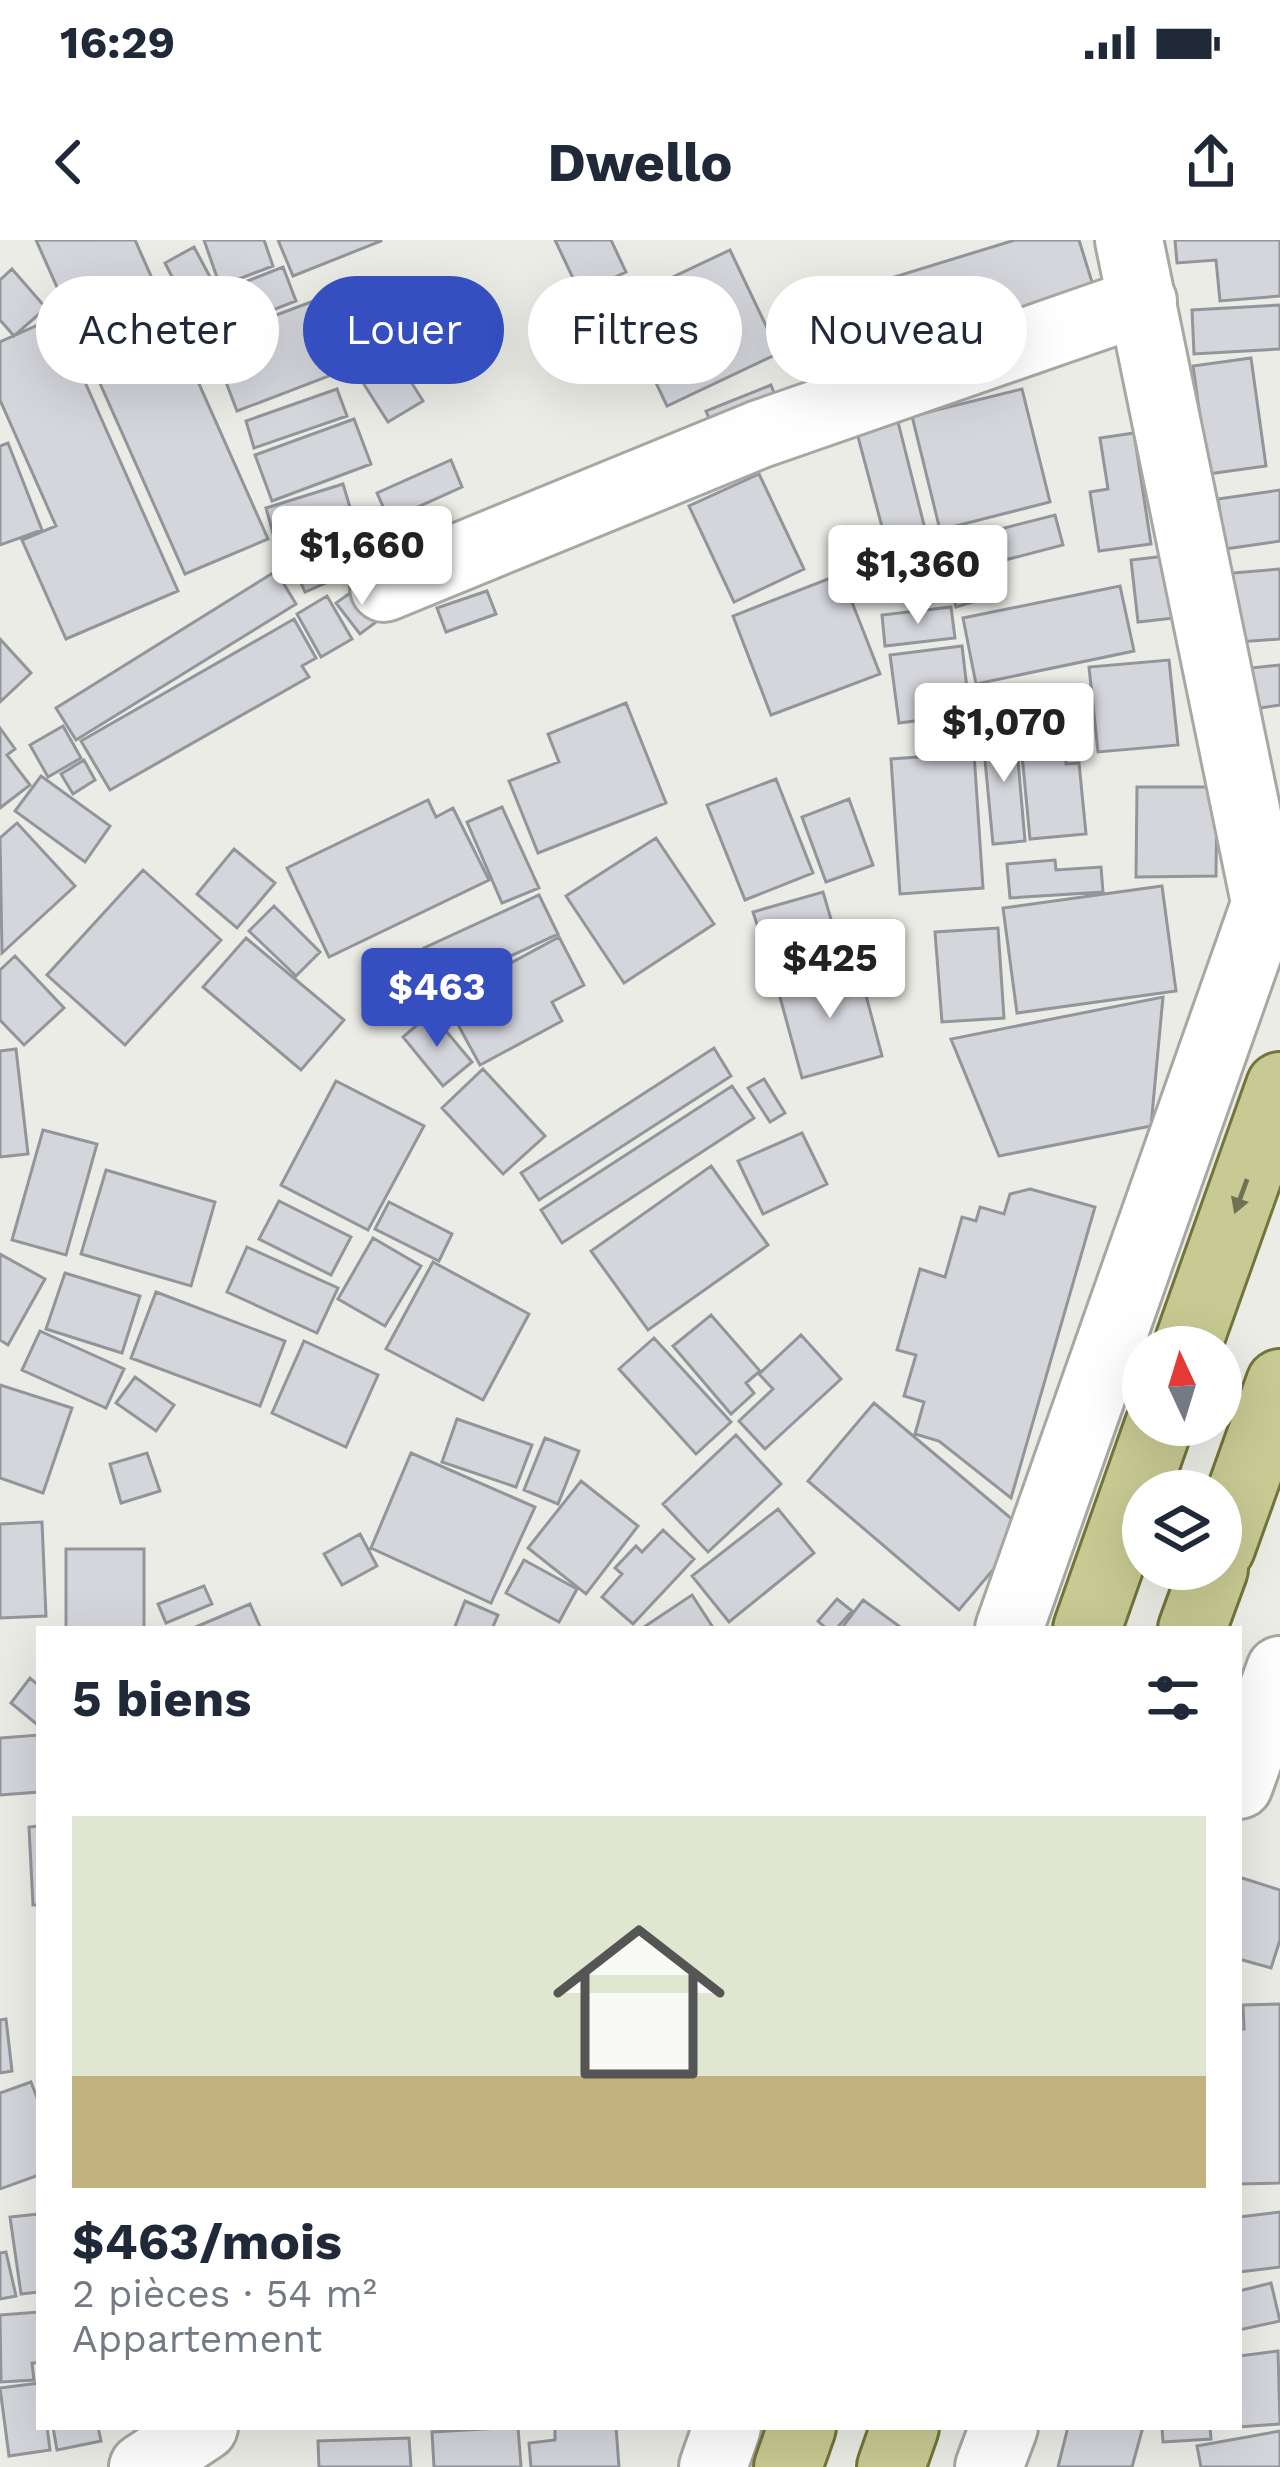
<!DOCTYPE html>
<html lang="fr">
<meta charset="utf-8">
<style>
:root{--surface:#fff;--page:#f2f2f3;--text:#1f2937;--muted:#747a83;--accent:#354ec0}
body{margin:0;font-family:"Work Sans",sans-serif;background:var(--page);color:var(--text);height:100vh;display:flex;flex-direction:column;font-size:45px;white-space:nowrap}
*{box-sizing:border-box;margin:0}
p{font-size:39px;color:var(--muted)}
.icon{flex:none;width:66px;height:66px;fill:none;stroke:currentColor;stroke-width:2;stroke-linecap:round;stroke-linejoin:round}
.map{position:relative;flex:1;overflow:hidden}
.sheet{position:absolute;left:36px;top:1386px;width:1206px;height:804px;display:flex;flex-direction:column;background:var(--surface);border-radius:0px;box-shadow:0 12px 48px #0002}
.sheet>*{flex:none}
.guide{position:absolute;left:36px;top:36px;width:1209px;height:108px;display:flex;gap:24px}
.needle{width:78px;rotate:356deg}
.fabs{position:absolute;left:1122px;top:1086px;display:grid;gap:24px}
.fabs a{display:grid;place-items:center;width:120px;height:120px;border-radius:50%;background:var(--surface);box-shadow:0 12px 48px #0002;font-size:60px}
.price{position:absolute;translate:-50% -102px;padding:0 27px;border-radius:12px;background:#fff;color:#222;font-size:39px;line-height:78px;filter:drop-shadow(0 3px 6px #0008)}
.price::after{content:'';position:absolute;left:50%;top:72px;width:36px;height:27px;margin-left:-18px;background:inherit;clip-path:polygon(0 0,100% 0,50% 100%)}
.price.on{background:var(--accent);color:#fff}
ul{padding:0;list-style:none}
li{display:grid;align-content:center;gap:24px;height:636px;padding:0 36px}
li span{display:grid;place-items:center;height:372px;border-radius:0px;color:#555}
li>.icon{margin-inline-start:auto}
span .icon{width:216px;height:216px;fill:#fffc;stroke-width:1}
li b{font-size:51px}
h2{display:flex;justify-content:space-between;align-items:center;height:144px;padding:0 36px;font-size:51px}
.pill{padding:0 42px;border-radius:54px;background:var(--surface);box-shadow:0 12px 48px #0002;font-size:42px;line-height:108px}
.pill.on{background:var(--accent);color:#fff}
.status{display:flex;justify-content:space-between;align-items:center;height:84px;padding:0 60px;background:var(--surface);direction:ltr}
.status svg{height:33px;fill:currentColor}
header{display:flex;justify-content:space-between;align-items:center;height:156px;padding:0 36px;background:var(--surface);font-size:54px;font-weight:700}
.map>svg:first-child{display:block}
.building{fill:#d4d6dc;stroke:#92959a;stroke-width:3}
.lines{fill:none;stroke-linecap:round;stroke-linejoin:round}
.minor-casing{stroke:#a7a8a2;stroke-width:72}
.primary-casing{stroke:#737539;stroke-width:72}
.minor{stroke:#fff;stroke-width:66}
.primary{stroke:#c8ca93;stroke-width:66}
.oneway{fill:#707255}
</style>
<div class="status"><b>16:29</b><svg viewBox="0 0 49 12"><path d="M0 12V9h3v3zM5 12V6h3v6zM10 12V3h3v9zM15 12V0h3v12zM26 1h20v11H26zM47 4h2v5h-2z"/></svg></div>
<header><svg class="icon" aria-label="back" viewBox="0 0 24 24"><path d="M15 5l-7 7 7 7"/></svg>Dwello<svg class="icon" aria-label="share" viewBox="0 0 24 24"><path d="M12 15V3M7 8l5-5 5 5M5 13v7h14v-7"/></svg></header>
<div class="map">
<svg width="1280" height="2227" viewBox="0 0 1280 2227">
<rect width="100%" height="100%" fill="#ebece5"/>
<path class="building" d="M 36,0 L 135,0 L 268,299 L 185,334 Z
M 204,0 L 264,0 L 273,26 L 220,46 Z
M 278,0 L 381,0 L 381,1 L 293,36 Z
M 555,0 L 611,0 L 626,32 L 580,53 Z
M 1015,0 L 1079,0 L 1096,55 L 813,143 L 790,69 Z
M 1175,0 L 1280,0 L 1280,56 L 1220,61 L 1216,20 L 1177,23 Z
M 194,7 L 217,50 L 187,66 L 165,23 Z
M 730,10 L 779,113 L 667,166 L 618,63 Z
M 283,27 L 296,61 L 206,96 L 192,63 Z
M 12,29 L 46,68 L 14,96 L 0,80 L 0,40 Z
M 335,53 L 363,123 L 237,171 L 210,100 Z
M 1280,65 L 1280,109 L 1194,114 L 1192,70 Z
M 56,77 L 178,351 L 66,399 L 22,300 L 56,286 L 0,160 L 0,102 Z
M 393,113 L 423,161 L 388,182 L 358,135 Z
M 1251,118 L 1266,226 L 1208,234 L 1193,126 Z
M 771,145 L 784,178 L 720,205 L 706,171 Z
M 337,149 L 347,176 L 254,208 L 246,181 Z
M 1022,149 L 1050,262 L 940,290 L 912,176 Z
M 354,179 L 371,224 L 272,261 L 255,215 Z
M 898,182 L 925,289 L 885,298 L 857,193 Z
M 1134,193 L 1151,304 L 1099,311 L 1090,252 L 1108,249 L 1100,198 Z
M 8,203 L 42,290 L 0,305 L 0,206 Z
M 451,220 L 462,247 L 389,280 L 377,253 Z
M 759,234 L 804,329 L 734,362 L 689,266 Z
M 343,244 L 352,274 L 274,297 L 266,268 Z
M 1280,250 L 1280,301 L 1225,309 L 1218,259 Z
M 1055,275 L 1063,305 L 955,333 L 946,303 Z
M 355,276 L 376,321 L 305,352 L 285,307 Z
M 1166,316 L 1174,378 L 1138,382 L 1131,320 Z
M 1280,329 L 1280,399 L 1225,403 L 1220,334 Z
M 276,331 L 296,364 L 76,500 L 56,468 Z
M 977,331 L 985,358 L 956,367 L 948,339 Z
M 841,334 L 880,434 L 771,475 L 733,376 Z
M 364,343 L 387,374 L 360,394 L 336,363 Z
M 1120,346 L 1134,411 L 976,444 L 963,378 Z
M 487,351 L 496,374 L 446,392 L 437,368 Z
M 327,356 L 352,399 L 321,417 L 297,374 Z
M 951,367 L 955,398 L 885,406 L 882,375 Z
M 294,379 L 316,418 L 302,426 L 309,437 L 110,550 L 81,501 Z
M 0,399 L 31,433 L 0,462 Z
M 962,406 L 970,474 L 899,483 L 890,415 Z
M 1169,420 L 1178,505 L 1098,512 L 1089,427 Z
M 1280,425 L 1280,465 L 1247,470 L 1242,429 Z
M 626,463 L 666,563 L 538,613 L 509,541 L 559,522 L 548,494 Z
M 1062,478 L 1066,524 L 1079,523 L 1086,594 L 1030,599 L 1019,483 Z
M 63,486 L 81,518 L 48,537 L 30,505 Z
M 1015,486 L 1025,601 L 993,604 L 982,489 Z
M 0,488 L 15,509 L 7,515 L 30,545 L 0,568 Z
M 974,513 L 983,648 L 900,654 L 891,519 Z
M 84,520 L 95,540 L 73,554 L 61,534 Z
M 41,536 L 110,586 L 85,622 L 15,571 Z
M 776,539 L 813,633 L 745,660 L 707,565 Z
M 1137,547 L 1217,547 L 1216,636 L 1136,637 Z
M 849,559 L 873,625 L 826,642 L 802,577 Z
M 428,560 L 436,577 L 453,568 L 489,640 L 329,717 L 287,628 Z
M 502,567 L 539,648 L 502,663 L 467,582 Z
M 17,583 L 75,646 L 2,713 L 0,598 Z
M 656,598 L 714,684 L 624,743 L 566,656 Z
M 234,609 L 275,643 L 237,688 L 197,654 Z
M 1055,620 L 1056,630 L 1101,627 L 1103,652 L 1010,658 L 1007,624 Z
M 143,630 L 221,700 L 125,805 L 47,735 Z
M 1162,646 L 1176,751 L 1017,773 L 1003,668 Z
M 823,652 L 842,717 L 774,737 L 753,672 Z
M 539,655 L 558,694 L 442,748 L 424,708 Z
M 274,666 L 320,712 L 296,736 L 249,691 Z
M 998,688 L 1004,778 L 942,782 L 935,692 Z
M 559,697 L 584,745 L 552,762 L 562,781 L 480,825 L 444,759 Z
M 246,698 L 344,780 L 301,830 L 203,747 Z
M 15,716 L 64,768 L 24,805 L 0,780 L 0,730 Z
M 858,725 L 882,816 L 802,838 L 777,746 Z
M 1163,757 L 1151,886 L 999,916 L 951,799 Z
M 431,773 L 472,822 L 443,846 L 403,797 Z
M 714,808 L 731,836 L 539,960 L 521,933 Z
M 16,809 L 28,914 L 0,917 L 0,811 Z
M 483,829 L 545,896 L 503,934 L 442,868 Z
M 764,839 L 785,873 L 770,882 L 748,848 Z
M 336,841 L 424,886 L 368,990 L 281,945 Z
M 732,846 L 754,878 L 562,1003 L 541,970 Z
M 43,890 L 97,904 L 66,1015 L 12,1000 Z
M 802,893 L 827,944 L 763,974 L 738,921 Z
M 711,926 L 768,1005 L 648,1090 L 591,1011 Z
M 106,930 L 215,962 L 191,1046 L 81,1014 Z
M 1030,949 L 1095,967 L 1011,1258 L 939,1201 L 915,1194 L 924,1162 L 904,1156 L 916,1115 L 897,1110 L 920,1029 L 945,1037 L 962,977 L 976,981 L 980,967 L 1004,974 L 1010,954 Z
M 279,961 L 351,997 L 331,1035 L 259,999 Z
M 389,962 L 452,994 L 439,1021 L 375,989 Z
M 373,998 L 421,1026 L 385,1086 L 338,1059 Z
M 247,1007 L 338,1048 L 317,1093 L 227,1052 Z
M 0,1014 L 45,1039 L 8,1105 L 0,1100 Z
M 433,1022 L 529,1074 L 483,1160 L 386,1109 Z
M 65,1033 L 140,1056 L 122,1113 L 46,1089 Z
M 156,1052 L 285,1101 L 260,1166 L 131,1118 Z
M 711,1075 L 760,1131 L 746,1143 L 754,1153 L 731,1174 L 673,1106 Z
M 40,1091 L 124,1129 L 106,1168 L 22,1130 Z
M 801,1095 L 841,1139 L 765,1209 L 739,1181 L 773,1149 L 759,1134 Z
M 654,1098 L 731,1182 L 696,1214 L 619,1129 Z
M 304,1101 L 378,1135 L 346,1207 L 272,1173 Z
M 135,1137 L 174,1165 L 156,1191 L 116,1163 Z
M 0,1145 L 72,1168 L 43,1253 L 0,1238 Z
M 874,1163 L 1026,1291 L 959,1370 L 808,1241 Z
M 457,1179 L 532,1205 L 516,1247 L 442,1222 Z
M 736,1195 L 781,1244 L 708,1312 L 663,1264 Z
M 545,1198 L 579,1211 L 558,1264 L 524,1250 Z
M 147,1213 L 160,1251 L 121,1263 L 110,1224 Z
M 411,1213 L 535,1267 L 491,1363 L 371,1308 Z
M 581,1241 L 638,1286 L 586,1354 L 528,1308 Z
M 778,1269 L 814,1313 L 729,1382 L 692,1336 Z
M 42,1282 L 46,1376 L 0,1378 L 0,1284 Z
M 663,1290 L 694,1319 L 633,1384 L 602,1357 L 622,1334 L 615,1328 L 636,1306 L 642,1312 Z
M 360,1294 L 377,1326 L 342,1345 L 324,1314 Z
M 66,1309 L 144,1309 L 144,1389 L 66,1389 Z
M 524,1320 L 577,1349 L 559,1382 L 506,1353 Z
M 204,1346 L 212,1364 L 166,1383 L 158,1364 Z
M 692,1355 L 714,1389 L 641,1389 Z
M 837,1359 L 852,1371 L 836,1389 L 827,1389 L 818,1381 Z
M 863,1360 L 903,1389 L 841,1389 Z
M 465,1361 L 498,1375 L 492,1389 L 454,1389 Z
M 250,1364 L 261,1389 L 191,1389 Z
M 30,1438 L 39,1446 L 39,1486 L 11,1463 Z
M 39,1495 L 39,1552 L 0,1555 L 0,1498 Z
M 39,1586 L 39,1665 L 33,1665 L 29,1587 Z
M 1239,1637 L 1280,1650 L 1280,1700 L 1271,1728 L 1239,1719 Z
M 1280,1764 L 1280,1943 L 1239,1944 L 1239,1789 L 1244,1789 L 1243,1765 Z
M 6,1779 L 12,1831 L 0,1833 L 0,1780 Z
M 31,1842 L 39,1863 L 39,1935 L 0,1949 L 0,1853 Z
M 1280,1972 L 1280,2027 L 1239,2032 L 1239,1977 Z
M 39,1974 L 39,2052 L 21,2054 L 10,1977 Z
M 6,2012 L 16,2056 L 0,2059 L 0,2013 Z
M 1271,2043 L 1280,2081 L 1239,2090 L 1239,2051 Z
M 39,2072 L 39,2123 L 32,2123 L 34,2140 L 1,2142 L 0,2075 Z
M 1278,2111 L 1280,2184 L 1239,2187 L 1239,2116 Z
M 39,2143 L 39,2187 L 47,2187 L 50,2210 L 9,2216 L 0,2148 Z
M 53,2187 L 98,2187 L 101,2201 L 57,2210 Z
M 518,2187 L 521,2227 L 434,2227 L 432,2192 Z
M 555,2187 L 616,2187 L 619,2227 L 531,2227 L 529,2203 L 555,2200 Z
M 1068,2187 L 1143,2187 L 1132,2227 L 1058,2227 Z
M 1162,2187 L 1210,2187 L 1211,2199 L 1163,2202 Z
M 1280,2191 L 1280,2227 L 1201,2227 L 1197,2206 Z
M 409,2198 L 411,2227 L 319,2227 L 318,2201 Z"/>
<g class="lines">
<defs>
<path id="minor" d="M 1129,0 L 1265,662
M 384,348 L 760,194 L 1143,61
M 1009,1389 L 1280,622
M 1239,1545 L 1280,1430
M 143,2227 L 204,2187
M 713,2227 L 727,2187
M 989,2227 L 1004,2187"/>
<path id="primary" d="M 1187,1107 L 1280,846
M 1221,1308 L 1280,1143
M 1087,1389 L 1159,1185
M 1192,1389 L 1214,1329
M 788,2227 L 802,2187
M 891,2227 L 905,2187"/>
</defs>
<use href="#minor" class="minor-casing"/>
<use href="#primary" class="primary-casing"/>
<use href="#minor" class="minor"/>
<use href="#primary" class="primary"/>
</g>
<defs><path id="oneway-solid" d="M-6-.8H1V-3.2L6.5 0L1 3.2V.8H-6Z" transform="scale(3)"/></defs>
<use class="oneway" href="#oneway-solid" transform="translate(1241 956) rotate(110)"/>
</svg>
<div class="fabs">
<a><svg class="needle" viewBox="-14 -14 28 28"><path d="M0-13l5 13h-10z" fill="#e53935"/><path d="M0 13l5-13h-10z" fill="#747a83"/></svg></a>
<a><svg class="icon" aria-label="layers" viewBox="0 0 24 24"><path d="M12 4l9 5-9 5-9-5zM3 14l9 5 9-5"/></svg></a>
</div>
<b class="price" style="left:362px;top:368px">$1,660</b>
<b class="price" style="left:918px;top:387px">$1,360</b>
<b class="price" style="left:1004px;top:545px">$1,070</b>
<b class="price" style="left:830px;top:781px">$425</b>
<b class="price on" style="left:437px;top:810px">$463</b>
<div class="guide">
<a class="pill">Acheter</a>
<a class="pill on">Louer</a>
<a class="pill">Filtres</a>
<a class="pill">Nouveau</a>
</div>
<section class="sheet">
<h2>5 biens<svg class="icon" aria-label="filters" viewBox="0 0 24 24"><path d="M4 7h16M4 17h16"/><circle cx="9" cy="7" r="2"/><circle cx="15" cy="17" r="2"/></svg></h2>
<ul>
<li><span style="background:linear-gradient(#dfe7d0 70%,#c2b280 0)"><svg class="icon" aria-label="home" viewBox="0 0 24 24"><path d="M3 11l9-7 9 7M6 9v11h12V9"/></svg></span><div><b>$463/mois</b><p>2 pièces · 54 m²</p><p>Appartement</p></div></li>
</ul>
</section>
</div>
